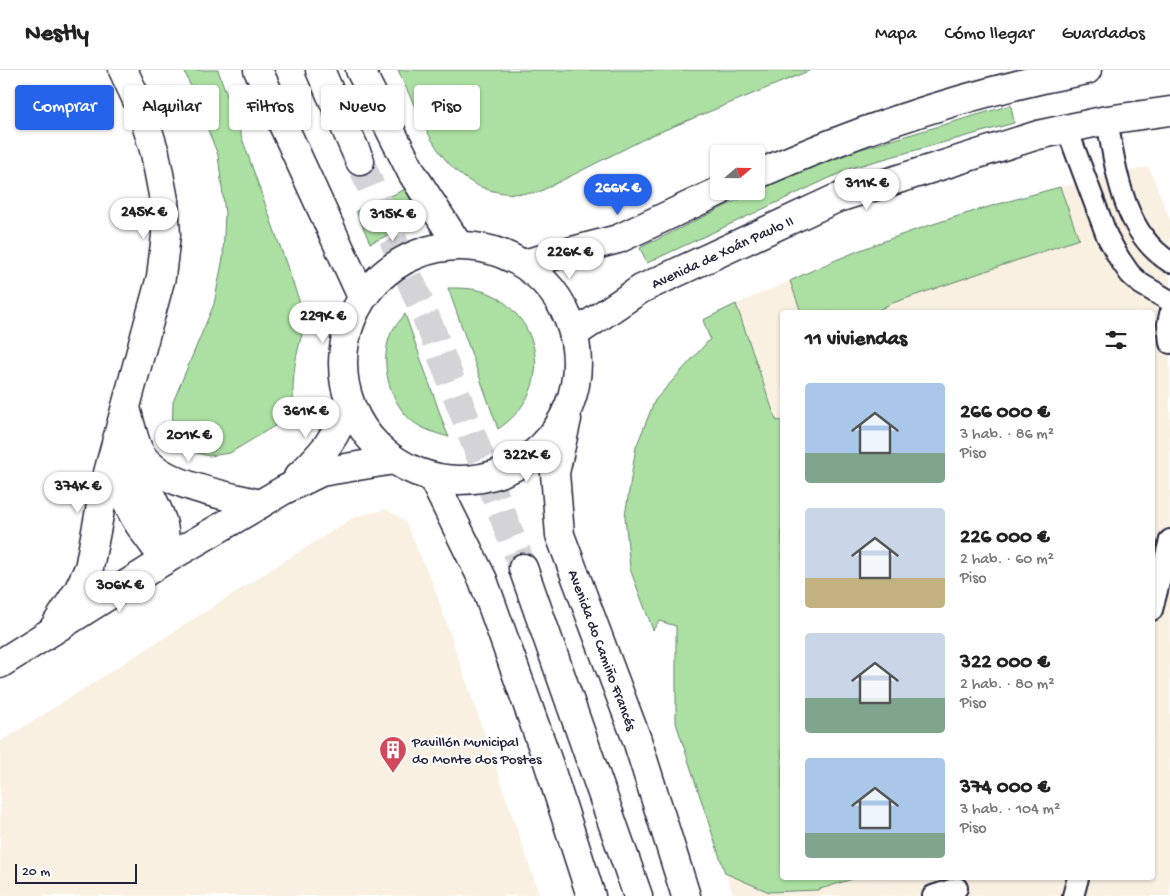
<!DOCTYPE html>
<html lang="es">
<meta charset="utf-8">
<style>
:root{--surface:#fff;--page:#f2f2f2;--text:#222;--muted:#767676;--line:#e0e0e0;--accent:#2563eb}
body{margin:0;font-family:"Gochi Hand",sans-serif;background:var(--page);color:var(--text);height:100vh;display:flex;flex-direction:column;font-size:19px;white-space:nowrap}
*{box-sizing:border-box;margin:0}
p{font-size:16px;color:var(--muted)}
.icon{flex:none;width:28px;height:28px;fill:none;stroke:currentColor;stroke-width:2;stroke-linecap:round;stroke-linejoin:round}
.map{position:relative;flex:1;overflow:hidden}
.details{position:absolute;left:780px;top:240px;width:375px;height:570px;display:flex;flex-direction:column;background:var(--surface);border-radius:5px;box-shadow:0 1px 4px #0004}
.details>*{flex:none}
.guide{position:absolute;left:15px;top:15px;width:475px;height:45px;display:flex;gap:10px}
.needle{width:32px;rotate:70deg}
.controls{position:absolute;left:710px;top:75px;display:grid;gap:10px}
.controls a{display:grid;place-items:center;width:55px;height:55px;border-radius:5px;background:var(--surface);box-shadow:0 1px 4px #0004;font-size:25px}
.scale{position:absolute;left:15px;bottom:12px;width:122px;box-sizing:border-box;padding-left:5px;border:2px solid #22223b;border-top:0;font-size:14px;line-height:18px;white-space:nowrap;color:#22223b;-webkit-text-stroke:4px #fff;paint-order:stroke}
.price{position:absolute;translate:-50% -42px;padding:0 11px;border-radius:18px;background:#fff;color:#222;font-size:16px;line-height:32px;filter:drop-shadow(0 1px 2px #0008)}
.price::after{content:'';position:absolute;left:50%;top:30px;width:15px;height:11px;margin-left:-8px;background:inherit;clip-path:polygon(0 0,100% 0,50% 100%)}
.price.on{background:var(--accent);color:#fff}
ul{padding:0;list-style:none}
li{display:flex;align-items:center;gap:15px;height:125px;padding:0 25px}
li span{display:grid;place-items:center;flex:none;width:140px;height:100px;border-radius:5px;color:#555}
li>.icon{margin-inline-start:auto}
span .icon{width:60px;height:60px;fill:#fffc;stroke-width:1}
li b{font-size:21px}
h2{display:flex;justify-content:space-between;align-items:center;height:60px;padding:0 25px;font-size:21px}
.pill{padding:0 18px;border-radius:5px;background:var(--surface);box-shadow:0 1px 4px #0004;font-size:18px;line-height:45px}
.pill.on{background:var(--accent);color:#fff}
header{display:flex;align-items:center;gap:30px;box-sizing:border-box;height:70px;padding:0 25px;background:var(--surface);border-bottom:1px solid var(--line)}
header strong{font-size:24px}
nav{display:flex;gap:28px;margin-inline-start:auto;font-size:18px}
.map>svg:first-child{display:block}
.built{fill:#f9f0e2}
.green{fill:#abe0a2;stroke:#66816e}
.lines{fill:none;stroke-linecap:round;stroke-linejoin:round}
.primary-tunnel{stroke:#d3d3d8;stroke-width:28;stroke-dasharray:28 14;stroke-linecap:butt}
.service-casing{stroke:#22223b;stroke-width:24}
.minor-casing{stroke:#22223b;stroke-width:31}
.primary-casing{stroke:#22223b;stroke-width:31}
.service{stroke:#fff;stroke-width:20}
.minor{stroke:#fff;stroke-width:28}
.primary{stroke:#fff;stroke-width:28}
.labels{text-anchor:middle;stroke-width:4;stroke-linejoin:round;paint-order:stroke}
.street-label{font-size:15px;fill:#22223b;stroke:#fff}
.poi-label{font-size:15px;fill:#22223b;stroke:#fff;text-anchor:start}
</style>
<header>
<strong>Nestly</strong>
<nav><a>Mapa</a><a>Cómo llegar</a><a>Guardados</a></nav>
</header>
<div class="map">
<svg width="1170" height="826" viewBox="0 0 1170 826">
<rect width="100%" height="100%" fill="#fff"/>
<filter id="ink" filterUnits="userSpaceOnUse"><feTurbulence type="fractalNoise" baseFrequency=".02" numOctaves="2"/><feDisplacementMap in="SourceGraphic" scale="10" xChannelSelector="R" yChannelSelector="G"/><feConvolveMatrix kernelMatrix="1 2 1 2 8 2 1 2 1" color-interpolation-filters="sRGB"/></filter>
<g filter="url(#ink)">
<path class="built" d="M 1149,97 L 1170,150 L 1170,826 L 734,826 L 725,803 L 770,822 L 817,820 L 858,808 L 1152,808 L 1152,242 L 875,242 L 890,234 L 1079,169 L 1060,117 Z
M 790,211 L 801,242 L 782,242 L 782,351 L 776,351 L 736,234 Z
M 386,439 L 405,451 L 433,514 L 540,826 L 0,826 L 0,672 L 354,447 Z"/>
<path class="green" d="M 184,0 L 218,0 L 306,250 C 295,288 291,305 294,344 L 230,383 L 209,386 L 182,379 L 172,362 L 173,332 L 214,234 L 223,188 L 225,143 L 218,85 Z
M 398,0 L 811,0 L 650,66 L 539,122 C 450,136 429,66 398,0 Z
M 1011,35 L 1014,53 L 851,98 L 647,193 L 640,178 L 762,118 L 861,79 Z
M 1060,117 L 1079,169 L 890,234 L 875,242 L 801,242 L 790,211 C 873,170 970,141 1060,117 Z
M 406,119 L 420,152 L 370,173 L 356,141 Z
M 448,218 C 463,218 479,218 493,225 C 504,230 514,241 521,250 C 548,288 536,334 498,359 Z
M 736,234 L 776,350 L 782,351 L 782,808 L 856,808 L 817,820 L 769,822 L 725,803 L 676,653 L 676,556 L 659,551 L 653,560 L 630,499 L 625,446 L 636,377 L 655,330 L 710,269 L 703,250 Z
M 405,244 L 445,358 L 449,367 C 434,363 415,357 405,344 C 387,323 380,289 391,263 C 394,256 401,250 405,244 Z"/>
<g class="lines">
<path class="primary-tunnel" d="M 360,91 L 433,264 L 523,498"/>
<defs>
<path id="service" d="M 1107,50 C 1116,100 1123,163 1170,192
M 1067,59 L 1107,166 L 1119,188 L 1130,204 L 1141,214 L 1170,231
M 1170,244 L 1168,254 L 1170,273
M 1152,540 L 1170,470
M 933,826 L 957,818
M 1073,826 L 1078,808"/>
<g id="minor">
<path d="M 258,0 L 362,227"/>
<path d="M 360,0 L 412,103 L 457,173"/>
<path d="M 756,105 C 862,58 973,21 1087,0"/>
<circle cx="460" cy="293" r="117"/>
<path d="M 523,194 L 618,169 L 720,121"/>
<path id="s1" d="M 574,264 L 641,219 L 835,129 L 1038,65 L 1107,50 L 1170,41"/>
<path d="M 126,338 C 130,352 133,367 138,379 C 154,415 226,425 260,434"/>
<path id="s2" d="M 567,349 L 555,403 L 560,465 L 637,670 L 686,826"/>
<path d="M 130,379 C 138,405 153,426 162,451 C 166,463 165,477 165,490"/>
<path d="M 122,382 C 117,433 137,451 165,490"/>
<path d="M 298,407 C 326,380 336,368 349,331"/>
<path d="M 432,407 L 483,510 L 548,692 L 591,826"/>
<path d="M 52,561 L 78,521 L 89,498 L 105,414 L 161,207 L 166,165 L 164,130 L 155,83 L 142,41 L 123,0"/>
<path d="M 0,594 L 165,490 L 284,420 L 321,402 L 394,390"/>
</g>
<path id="primary" d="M 320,0 L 360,91
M 523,498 L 638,826"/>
</defs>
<use href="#service" class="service-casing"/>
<use href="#minor" class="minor-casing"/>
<use href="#primary" class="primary-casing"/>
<use href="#service" class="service"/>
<use href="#minor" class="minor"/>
<use href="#primary" class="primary"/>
</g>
</g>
<defs>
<symbol id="building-pin" viewBox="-11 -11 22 30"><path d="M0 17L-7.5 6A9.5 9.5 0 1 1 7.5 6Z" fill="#d1495b" stroke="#fff"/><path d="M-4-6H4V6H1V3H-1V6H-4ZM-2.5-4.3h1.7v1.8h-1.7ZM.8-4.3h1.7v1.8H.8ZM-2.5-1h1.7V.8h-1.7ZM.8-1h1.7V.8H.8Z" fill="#fff"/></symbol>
</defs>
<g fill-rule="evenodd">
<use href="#building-pin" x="377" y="664" width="32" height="43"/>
</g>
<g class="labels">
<g class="street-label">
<text dy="5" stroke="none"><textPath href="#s1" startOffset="170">Avenida de Xoán Paulo II</textPath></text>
<text dy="5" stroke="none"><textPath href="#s2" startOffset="240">Avenida do Camiño Francés</textPath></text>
</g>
<g class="poi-label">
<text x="412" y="676">Pavillón Municipal<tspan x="412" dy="17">do Monte dos Postes</tspan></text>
</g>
</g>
</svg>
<div class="controls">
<a><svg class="needle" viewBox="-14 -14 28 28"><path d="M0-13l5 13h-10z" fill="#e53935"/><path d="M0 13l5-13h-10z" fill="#767676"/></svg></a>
</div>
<div class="scale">20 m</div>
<b class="price" style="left:867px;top:141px">311K €</b>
<b class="price on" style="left:618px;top:146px">266K €</b>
<b class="price" style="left:144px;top:170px">245K €</b>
<b class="price" style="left:393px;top:172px">315K €</b>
<b class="price" style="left:570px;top:210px">226K €</b>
<b class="price" style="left:323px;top:274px">229K €</b>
<b class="price" style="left:306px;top:369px">361K €</b>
<b class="price" style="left:189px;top:393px">201K €</b>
<b class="price" style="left:527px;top:413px">322K €</b>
<b class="price" style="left:78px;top:444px">374K €</b>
<b class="price" style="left:120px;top:543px">306K €</b>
<div class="guide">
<a class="pill on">Comprar</a>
<a class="pill">Alquilar</a>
<a class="pill">Filtros</a>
<a class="pill">Nuevo</a>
<a class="pill">Piso</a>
</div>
<section class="details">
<h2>11 viviendas<svg class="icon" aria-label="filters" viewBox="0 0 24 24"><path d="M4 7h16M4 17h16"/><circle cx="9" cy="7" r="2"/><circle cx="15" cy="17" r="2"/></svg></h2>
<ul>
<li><span style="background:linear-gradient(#a9c7e8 70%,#7fa58c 0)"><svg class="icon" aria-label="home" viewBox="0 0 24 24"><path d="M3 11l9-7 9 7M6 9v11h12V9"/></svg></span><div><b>266 000 €</b><p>3 hab. · 86 m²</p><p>Piso</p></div></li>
<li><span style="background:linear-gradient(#c9d6e8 70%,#c2b280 0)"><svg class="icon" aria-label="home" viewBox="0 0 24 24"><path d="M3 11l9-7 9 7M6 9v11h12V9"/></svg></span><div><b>226 000 €</b><p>2 hab. · 60 m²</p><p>Piso</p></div></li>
<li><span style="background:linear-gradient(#c9d6e8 65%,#7fa58c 0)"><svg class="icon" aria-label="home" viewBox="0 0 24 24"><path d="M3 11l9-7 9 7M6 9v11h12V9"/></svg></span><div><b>322 000 €</b><p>2 hab. · 80 m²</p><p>Piso</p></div></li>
<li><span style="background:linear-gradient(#a9c7e8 75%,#7fa58c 0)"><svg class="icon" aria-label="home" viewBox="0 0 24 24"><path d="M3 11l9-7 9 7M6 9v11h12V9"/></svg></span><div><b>374 000 €</b><p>3 hab. · 104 m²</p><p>Piso</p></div></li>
</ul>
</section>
</div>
